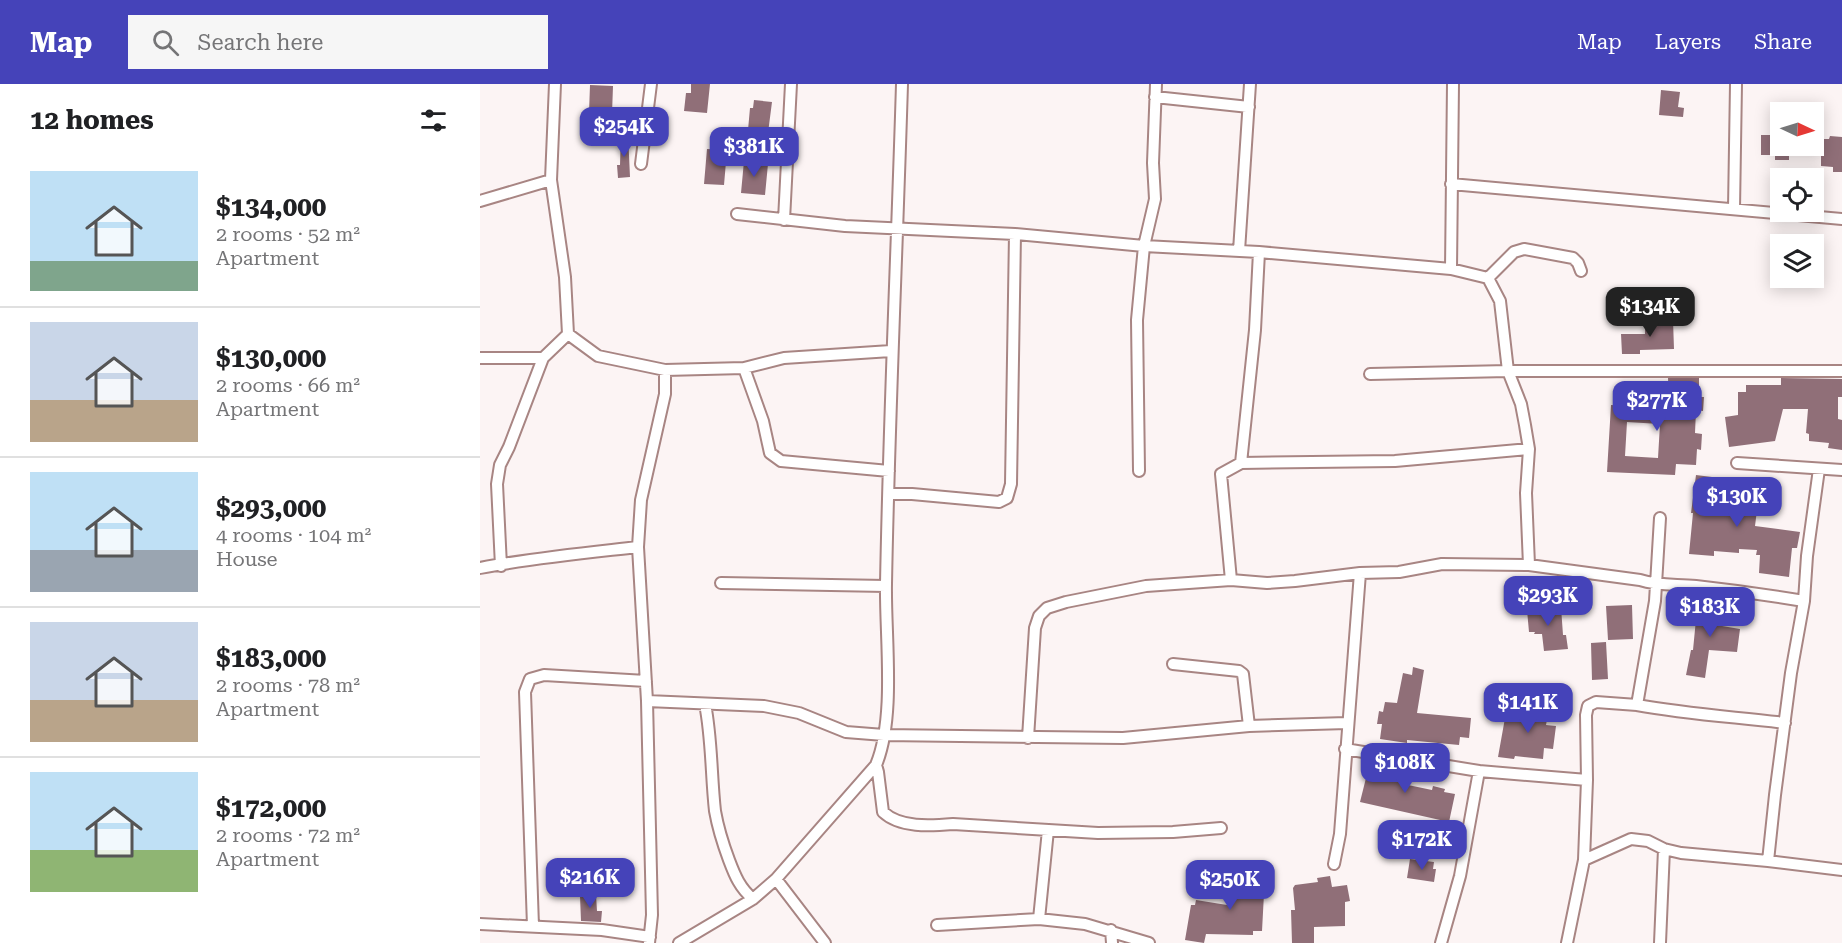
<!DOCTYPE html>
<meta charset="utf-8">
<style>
:root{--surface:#fff;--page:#f6f6f6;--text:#202124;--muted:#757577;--line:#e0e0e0;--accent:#4543b9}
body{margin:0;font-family:"Roboto Serif",serif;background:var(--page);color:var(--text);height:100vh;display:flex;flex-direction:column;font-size:22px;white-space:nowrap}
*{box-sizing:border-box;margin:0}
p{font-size:20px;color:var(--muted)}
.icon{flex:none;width:33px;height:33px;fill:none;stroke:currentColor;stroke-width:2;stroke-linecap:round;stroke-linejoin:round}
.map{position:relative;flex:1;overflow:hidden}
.sheet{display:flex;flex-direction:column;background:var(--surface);width:480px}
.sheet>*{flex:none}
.needle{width:39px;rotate:94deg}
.fabs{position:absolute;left:1290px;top:18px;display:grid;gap:12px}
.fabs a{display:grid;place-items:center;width:54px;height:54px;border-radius:0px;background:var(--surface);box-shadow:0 3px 15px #0003;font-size:30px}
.price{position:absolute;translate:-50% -51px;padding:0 14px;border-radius:12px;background:var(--accent);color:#fff;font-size:20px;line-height:39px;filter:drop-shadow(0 2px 3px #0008)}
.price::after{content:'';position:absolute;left:50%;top:36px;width:18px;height:14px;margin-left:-9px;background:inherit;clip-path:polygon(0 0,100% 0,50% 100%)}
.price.on{background:#222;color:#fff}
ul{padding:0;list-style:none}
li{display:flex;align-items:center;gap:18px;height:150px;padding:0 30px}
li+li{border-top:2px solid var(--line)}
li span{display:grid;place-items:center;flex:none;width:168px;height:120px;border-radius:0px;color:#555}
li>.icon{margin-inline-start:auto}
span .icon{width:72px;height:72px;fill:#fffc;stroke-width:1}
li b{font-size:26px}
h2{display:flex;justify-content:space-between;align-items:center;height:72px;padding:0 30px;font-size:26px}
header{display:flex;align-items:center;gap:36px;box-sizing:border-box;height:84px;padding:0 30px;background:var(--accent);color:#fff}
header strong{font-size:28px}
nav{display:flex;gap:33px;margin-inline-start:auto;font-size:21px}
.search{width:420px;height:54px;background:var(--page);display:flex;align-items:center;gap:15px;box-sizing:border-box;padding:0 21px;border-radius:0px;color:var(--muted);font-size:22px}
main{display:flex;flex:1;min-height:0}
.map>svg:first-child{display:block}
.building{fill:#906f78;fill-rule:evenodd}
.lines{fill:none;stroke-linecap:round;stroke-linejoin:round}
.minor-casing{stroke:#a88583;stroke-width:14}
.minor{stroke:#fff;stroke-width:10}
</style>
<header>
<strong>Map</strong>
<div class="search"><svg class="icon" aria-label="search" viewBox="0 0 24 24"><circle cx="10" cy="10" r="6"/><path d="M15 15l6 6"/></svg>Search here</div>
<nav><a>Map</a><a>Layers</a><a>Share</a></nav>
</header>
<main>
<section class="sheet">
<h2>12 homes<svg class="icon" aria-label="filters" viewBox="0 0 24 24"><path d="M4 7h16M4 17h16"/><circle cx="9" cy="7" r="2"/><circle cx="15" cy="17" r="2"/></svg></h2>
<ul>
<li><span style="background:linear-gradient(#bfe0f5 75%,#7fa58c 0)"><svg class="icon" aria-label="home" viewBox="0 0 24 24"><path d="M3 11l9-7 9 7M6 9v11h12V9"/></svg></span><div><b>$134,000</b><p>2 rooms · 52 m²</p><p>Apartment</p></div></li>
<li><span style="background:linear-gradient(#c9d6e8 65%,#b9a48a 0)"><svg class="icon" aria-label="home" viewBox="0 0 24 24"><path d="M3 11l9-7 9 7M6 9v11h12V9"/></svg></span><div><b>$130,000</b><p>2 rooms · 66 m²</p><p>Apartment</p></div></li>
<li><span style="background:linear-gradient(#bfe0f5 65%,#9aa5b1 0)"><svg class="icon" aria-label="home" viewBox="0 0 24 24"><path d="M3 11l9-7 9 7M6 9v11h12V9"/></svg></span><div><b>$293,000</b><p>4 rooms · 104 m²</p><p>House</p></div></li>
<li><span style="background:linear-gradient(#c9d6e8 65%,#b9a48a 0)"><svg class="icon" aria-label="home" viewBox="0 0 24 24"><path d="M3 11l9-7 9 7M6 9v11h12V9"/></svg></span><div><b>$183,000</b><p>2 rooms · 78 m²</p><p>Apartment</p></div></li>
<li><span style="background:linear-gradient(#bfe0f5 65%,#8fb573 0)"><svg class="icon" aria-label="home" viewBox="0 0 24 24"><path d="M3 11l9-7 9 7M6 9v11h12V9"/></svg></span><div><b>$172,000</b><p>2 rooms · 72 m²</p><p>Apartment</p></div></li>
</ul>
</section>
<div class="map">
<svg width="1362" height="859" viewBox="0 0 1362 859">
<rect width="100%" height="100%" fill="#fcf4f4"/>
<path class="building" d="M 211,0 L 230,0 L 227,29 L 204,27 L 206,9 L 211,9 Z
M 110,1 L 133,2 L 132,30 L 109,29 Z
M 1181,6 L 1200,8 L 1198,23 L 1204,24 L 1203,33 L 1179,31 Z
M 274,16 L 292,18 L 288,49 L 268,46 L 270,24 L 273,24 Z
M 141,49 L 148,49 L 150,93 L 138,94 L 137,81 L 140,81 Z
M 1281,51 L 1300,51 L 1300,62 L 1309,62 L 1309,76 L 1295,76 L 1295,71 L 1281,71 Z
M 1350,52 L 1362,53 L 1362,88 L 1353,88 L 1353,83 L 1341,82 L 1341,55 L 1349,55 Z
M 227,65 L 247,66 L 244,101 L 224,100 Z
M 264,77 L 288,80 L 285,111 L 261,109 Z
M 1165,236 L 1193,236 L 1194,265 L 1160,266 L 1160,270 L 1142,270 L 1141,250 L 1165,250 Z
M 1188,294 L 1219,294 L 1219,313 L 1224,313 L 1223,327 L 1216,326 L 1215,349 L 1222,350 L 1221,366 L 1217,365 L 1216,381 L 1196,380 L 1195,391 L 1127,388 L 1131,321 L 1173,323 L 1173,316 L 1189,317 ZM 1147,338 L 1180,340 L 1178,374 L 1145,372 Z
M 1301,294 L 1362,295 L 1362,313 L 1358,313 L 1358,335 L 1362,336 L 1362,366 L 1348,364 L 1349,359 L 1329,357 L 1329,350 L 1326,349 L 1328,325 L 1303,325 L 1295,357 L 1249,363 L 1245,333 L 1258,331 L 1258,308 L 1266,308 L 1266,301 L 1301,301 Z
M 1216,391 L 1240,394 L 1239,403 L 1243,403 L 1243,410 L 1262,412 L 1264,408 L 1279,410 L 1275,442 L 1320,448 L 1317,464 L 1312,464 L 1309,493 L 1279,489 L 1280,471 L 1276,471 L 1277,466 L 1259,465 L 1259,469 L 1234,467 L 1234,472 L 1209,470 L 1213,429 L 1211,429 Z
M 1218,515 L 1239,517 L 1236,541 L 1260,545 L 1257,568 L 1229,566 L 1225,594 L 1206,591 L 1211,566 L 1213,566 Z
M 1068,519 L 1068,524 L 1081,523 L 1083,551 L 1086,551 L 1088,565 L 1064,567 L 1062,550 L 1054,550 L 1055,548 L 1049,548 L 1047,526 L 1057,526 L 1056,520 Z
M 1152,521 L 1153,555 L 1128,556 L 1126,522 Z
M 1126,558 L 1128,595 L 1112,596 L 1111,559 Z
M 933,583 L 944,586 L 937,629 L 991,634 L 989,654 L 980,653 L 979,661 L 927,656 L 927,659 L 900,655 L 902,640 L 897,640 L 899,627 L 903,628 L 905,618 L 917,619 L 923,589 L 932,591 Z
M 1050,617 L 1070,620 L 1066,641 L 1076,642 L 1073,665 L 1064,664 L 1063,675 L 1035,672 L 1034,675 L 1018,673 L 1025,634 L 1046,637 Z
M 890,678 L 931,689 L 928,701 L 952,706 L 953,702 L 965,705 L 964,708 L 975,710 L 969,738 L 880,718 Z
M 930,775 L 954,778 L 953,785 L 956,785 L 954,798 L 927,794 Z
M 747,791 L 785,791 L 782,847 L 773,847 L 773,851 L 726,850 L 724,859 L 705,856 L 711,821 L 715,821 L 716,816 L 747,821 Z
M 850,792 L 852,803 L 867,801 L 870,817 L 865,818 L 865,842 L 834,843 L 834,859 L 812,859 L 811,826 L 815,826 L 813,804 L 815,801 L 838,798 L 837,794 Z
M 116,811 L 117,827 L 122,827 L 121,838 L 101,837 L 100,812 Z"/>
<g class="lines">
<defs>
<path id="minor" d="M 422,0 C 417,167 409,333 406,500 C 405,552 416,633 396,681 L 398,688 L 403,728 C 420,744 450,742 473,740 L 618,749 L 693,748 L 741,744
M 675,13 L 769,23
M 161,80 L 171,0
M 971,100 L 1362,135
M 0,117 L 71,96
M 1254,125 L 1256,0
M 257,130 L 365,142 L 535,150 L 664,162 L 779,168 L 971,185 L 1008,194 L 1020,217 L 1028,287 L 1041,320 L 1045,341 L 1049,365 L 1046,409 L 1049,481 L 1160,496 C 1179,502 1196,500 1216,502 C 1252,506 1288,511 1324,517
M 304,136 L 311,0
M 759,167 L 770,0
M 971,185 L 973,0
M 1008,194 L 1034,168 L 1044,165 L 1093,174 L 1098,179 L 1101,187
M 88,250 L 118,272 L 185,286 L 264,284 L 304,274 L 411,267
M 0,274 L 63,274
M 264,284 L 283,337 L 290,369 L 301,377 L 409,387
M 890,290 L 1028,287 L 1362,287
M 761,379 L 915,377 L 1049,365
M 1257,379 L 1362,386
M 659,387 L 657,236 L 664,162 L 675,115 L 673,79 L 676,0
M 409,410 L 432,410 L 519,418 L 527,414 L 531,400 L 535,150
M 21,482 L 17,400 L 20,381 L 29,363 L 63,274 L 88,250 L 85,193 L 71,96 L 75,0
M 0,484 C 52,474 105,469 158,463
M 751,496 L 741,390 L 761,379 L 775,246 L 779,168
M 241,499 L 406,502
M 693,580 L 759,587 L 763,590 L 769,642
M 167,617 L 284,622 L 319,629 L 366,648 L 404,651 L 643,654 L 769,642 L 867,639
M 225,620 C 232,655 231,691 235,727 C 238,744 243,760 249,776 C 255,792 260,804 273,815
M 1157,621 C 1206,630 1256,633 1305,639
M 548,654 L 555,544 L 559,532 L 567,524 L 586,518 L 666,502 L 751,496 L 787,499 L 815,497 L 880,489 L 919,488 L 962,480 L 1049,481
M 865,665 L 999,687 L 1107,696
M 1104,776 L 1151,755 L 1168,757 L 1184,765 L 1201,769 L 1288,777 L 1362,786
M 1288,777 L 1295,711 L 1311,589 L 1324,517 L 1327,472 L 1339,385
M 854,780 L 860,750 L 880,489
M 296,795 L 345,859
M 559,835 L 568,746
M 0,840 L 122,846 L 170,853
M 457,841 L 559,835 L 605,840 L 669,859
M 53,842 L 45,608 L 50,595 L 64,591 L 166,597
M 631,846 L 632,859
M 169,859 L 172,831 L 167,617 L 158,463 L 161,416 L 185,310 L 185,286
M 199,859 L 273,815 L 296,795 L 396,681
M 961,859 L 980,792 L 999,687
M 1087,859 L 1104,776 L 1107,696 L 1106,631 L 1108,622 L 1116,618 L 1157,621 L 1175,517 L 1180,434
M 1180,859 L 1184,765"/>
</defs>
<use href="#minor" class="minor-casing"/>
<use href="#minor" class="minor"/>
</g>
</svg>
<div class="fabs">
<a><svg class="needle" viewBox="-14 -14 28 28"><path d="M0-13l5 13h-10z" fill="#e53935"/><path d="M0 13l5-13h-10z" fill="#757577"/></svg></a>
<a><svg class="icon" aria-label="locate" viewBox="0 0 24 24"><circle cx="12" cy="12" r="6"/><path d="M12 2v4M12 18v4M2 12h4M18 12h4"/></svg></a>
<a><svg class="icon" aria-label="layers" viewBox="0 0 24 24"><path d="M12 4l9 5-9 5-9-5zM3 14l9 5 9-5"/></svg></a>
</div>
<b class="price" style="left:144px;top:74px">$254K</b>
<b class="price" style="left:274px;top:94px">$381K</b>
<b class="price on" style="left:1170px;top:254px">$134K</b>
<b class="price" style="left:1177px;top:348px">$277K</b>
<b class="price" style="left:1257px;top:444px">$130K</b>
<b class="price" style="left:1068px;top:543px">$293K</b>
<b class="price" style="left:1230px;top:554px">$183K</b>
<b class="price" style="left:1048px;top:650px">$141K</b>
<b class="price" style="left:925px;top:710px">$108K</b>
<b class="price" style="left:942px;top:787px">$172K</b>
<b class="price" style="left:110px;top:825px">$216K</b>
<b class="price" style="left:750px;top:827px">$250K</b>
</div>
</main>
